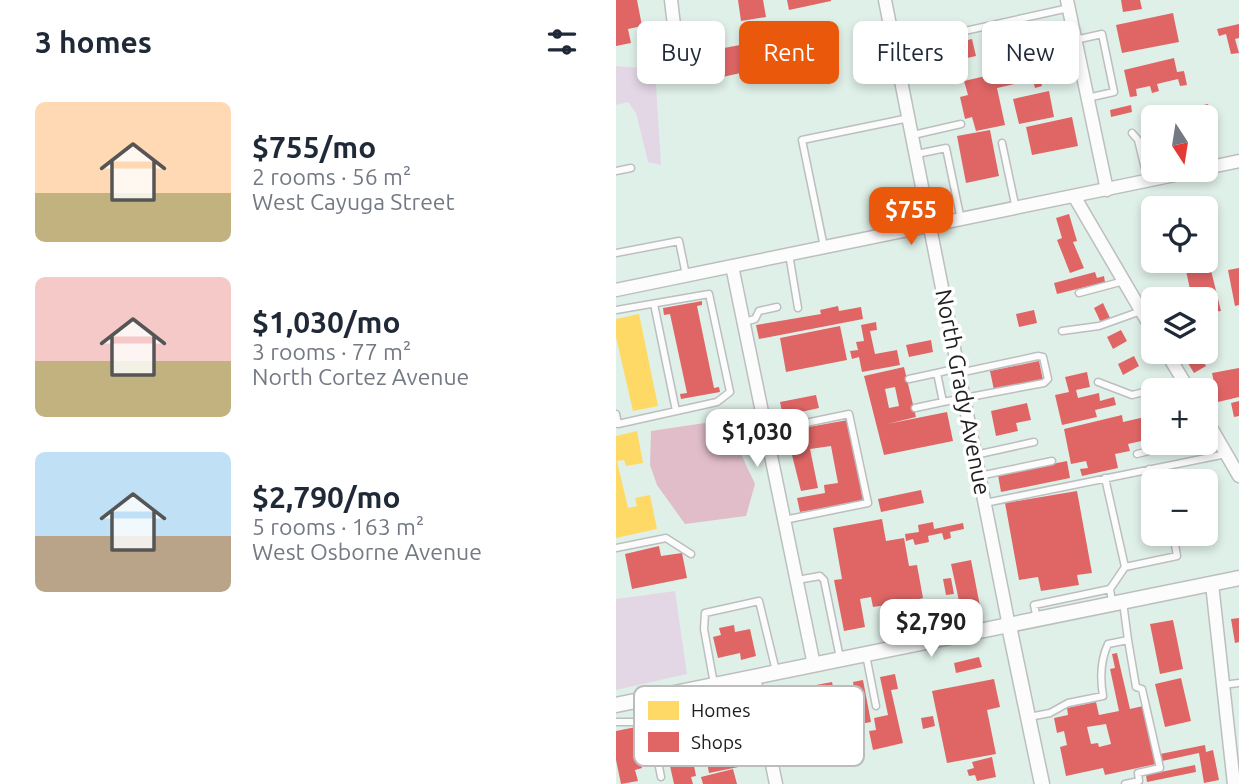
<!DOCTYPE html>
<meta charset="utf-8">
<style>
:root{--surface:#fff;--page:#f6f6f7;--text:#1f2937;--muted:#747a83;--accent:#ea580c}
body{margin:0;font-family:Ubuntu,sans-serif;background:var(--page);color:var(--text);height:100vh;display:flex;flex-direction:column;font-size:26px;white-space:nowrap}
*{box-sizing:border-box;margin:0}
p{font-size:23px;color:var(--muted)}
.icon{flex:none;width:38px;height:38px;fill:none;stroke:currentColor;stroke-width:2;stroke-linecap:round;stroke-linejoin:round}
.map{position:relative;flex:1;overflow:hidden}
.details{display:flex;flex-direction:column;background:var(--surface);width:616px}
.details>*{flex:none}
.hud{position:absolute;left:21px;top:21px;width:497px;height:63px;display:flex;gap:14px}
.needle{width:46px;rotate:168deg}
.fabs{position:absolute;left:525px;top:105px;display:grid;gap:14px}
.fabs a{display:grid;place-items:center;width:77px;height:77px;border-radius:10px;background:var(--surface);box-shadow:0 4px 10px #0003;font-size:35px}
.price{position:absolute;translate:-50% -60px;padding:0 16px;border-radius:14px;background:#fff;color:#222;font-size:23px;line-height:46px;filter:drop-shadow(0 2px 4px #0008)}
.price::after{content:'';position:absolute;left:50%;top:42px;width:21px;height:16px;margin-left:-10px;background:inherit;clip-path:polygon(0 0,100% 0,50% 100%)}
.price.selected{background:var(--accent);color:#fff}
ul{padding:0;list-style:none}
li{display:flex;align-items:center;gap:21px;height:175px;padding:0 35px}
li span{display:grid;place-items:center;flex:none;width:196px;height:140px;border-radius:10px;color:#555}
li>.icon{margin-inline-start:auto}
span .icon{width:84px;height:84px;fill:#fffc;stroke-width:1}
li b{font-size:30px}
h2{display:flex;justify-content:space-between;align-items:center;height:84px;padding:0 35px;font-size:30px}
.pill{padding:0 24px;border-radius:10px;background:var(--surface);box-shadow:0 4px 10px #0003;font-size:24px;line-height:63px}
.pill.selected{background:var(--accent);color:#fff}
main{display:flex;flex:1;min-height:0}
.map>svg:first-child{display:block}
.commercial{fill:#dff0e8;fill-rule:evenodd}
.wetland{fill:#e3d7e6}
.water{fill:#e1bdca}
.homes{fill:#ffd966}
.shops{fill:#e06666;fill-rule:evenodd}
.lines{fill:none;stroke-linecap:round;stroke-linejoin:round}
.service-casing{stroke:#bcbebf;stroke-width:9}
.minor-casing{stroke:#bcbebf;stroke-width:15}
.tertiary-casing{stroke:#bcbebf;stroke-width:17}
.service{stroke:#fcfcfd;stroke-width:6}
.minor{stroke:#fcfcfd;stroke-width:12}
.tertiary{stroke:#fcfcfd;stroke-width:14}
.labels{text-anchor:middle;stroke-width:7;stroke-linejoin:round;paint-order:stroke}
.street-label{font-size:23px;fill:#202020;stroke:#fff}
.key{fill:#fff;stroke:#bcbcbc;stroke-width:2}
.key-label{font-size:19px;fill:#202020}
</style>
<main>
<section class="details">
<h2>3 homes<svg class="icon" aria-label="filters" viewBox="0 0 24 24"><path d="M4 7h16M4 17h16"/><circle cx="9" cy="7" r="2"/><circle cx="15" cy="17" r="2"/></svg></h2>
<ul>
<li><span style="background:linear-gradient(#ffd9b3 65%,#c2b280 0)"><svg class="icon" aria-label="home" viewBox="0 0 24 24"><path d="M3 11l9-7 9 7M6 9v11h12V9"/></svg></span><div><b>$755/mo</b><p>2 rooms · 56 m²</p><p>West Cayuga Street</p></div></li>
<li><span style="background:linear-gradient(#f6c9c9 60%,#c2b280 0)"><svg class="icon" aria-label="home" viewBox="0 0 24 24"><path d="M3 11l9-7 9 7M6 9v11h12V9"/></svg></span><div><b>$1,030/mo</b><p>3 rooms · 77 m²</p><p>North Cortez Avenue</p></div></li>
<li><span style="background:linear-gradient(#bfe0f5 60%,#b9a48a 0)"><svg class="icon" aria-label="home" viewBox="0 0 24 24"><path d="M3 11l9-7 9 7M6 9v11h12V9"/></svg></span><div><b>$2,790/mo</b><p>5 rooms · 163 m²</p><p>West Osborne Avenue</p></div></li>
</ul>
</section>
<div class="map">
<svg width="623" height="784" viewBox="0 0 623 784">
<rect width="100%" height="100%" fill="#e9eeef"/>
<path class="commercial" d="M 0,0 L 50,0 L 58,65 L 67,64 L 61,0 L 264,0 L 309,221 L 0,284 L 0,105 L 12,102 L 20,113 L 32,162 L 38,69 L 0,66 Z
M 275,0 L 446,0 L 485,185 L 319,219 Z
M 456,0 L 623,0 L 623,155 L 590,162 L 590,117 L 537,117 L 537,170 L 555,170 L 495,183 Z
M 623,167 L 623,465 L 590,409 L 590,390 L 579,390 L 556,352 L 590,352 L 590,299 L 537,299 L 537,320 L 467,201 ZM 537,208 L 590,208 L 590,261 L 537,261 Z
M 456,203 L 537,340 L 537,352 L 544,352 L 567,390 L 537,390 L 537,443 L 590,443 L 590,429 L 623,486 L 623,572 L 397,619 L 321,230 ZM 537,481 L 590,481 L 590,534 L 537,534 Z
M 311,233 L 387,621 L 202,659 L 122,270 Z
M 112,273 L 192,661 L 0,699 L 0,690 L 71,673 L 59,591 L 0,599 L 0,296 ZM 113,423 L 122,451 L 139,484 L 130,516 Z
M 623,584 L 623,781 L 601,589 Z
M 591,591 L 613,784 L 432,784 L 399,630 Z
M 389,632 L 422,784 L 166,784 L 144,682 Z
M 134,684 L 155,784 L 0,784 L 0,711 Z"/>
<path class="wetland" d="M 0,66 L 39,69 L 45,165 L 32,162 L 20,113 L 12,102 L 0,105 Z
M 59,591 L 71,674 L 0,690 L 0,599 Z"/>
<path class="water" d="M 109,420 L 139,484 L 130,516 L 69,524 L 41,485 L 34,465 L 35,431 Z"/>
<path class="homes" d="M 23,314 L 42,406 L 17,411 L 0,337 L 0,319 Z
M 21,431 L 27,463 L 10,466 L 8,460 L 1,461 L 12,508 L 21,506 L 19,498 L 34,495 L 41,529 L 0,538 L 0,436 Z"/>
<path class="shops" d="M 0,0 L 21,0 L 26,26 L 12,29 L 15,43 L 0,46 Z
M 122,0 L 147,0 L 150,17 L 125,21 Z
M 171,0 L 215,0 L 215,1 L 173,10 Z
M 505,0 L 524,0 L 526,9 L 507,12 Z
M 557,13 L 563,42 L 506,53 L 500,25 Z
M 623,24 L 623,38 L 619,39 L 623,53 L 615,54 L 610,34 L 603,36 L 601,29 Z
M 398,28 L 401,39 L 374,45 L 371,34 Z
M 356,39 L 360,56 L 342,60 L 339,43 Z
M 416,44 L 416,49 L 391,53 L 390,47 Z
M 124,45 L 129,72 L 93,80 L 87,52 Z
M 558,58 L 561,72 L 568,71 L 571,85 L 564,86 L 562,79 L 541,84 L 543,91 L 536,93 L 534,86 L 520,89 L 521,96 L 514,97 L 508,70 Z
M 421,64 L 426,86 L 419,88 L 417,80 L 381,88 L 389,125 L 360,131 L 356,117 L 349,119 L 344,97 L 352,95 L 348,81 Z
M 433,91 L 438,117 L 403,124 L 397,99 Z
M 592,104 L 595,118 L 577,117 L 574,108 Z
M 515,105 L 516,112 L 495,117 L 494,110 Z
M 567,108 L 568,117 L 545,117 L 544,111 Z
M 456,117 L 462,146 L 416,155 L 410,127 Z
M 374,130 L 383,176 L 350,183 L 341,136 Z
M 537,212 L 537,231 L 532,232 L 528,214 Z
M 453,214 L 461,241 L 457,242 L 468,268 L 454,273 L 441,240 L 446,238 L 440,218 Z
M 590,250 L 605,311 L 590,313 L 590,299 L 576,299 L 568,261 L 590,261 Z
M 623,268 L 623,305 L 619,306 L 612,270 Z
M 479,272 L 481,278 L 488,276 L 489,282 L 441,294 L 438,283 Z
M 86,301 L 86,305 L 81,306 L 98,388 L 103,387 L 104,392 L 65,399 L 64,394 L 71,393 L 54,314 L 48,315 L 47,308 Z
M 487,303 L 494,318 L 485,323 L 478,308 Z
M 222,306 L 223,311 L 245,307 L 247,319 L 143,339 L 140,325 L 205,314 L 204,310 Z
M 418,310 L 421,323 L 403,327 L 400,314 Z
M 260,322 L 261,330 L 254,331 L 259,354 L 281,350 L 284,365 L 246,372 L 243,357 L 236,359 L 234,351 L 242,350 L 240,342 L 248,341 L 245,325 Z
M 224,326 L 231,360 L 170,372 L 164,338 Z
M 505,330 L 511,341 L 497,349 L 491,337 Z
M 315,340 L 317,352 L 293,357 L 290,345 Z
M 573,352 L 588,352 L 591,357 L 586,360 L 590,366 L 578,373 L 567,355 Z
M 518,356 L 523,366 L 507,375 L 502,364 Z
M 423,361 L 427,380 L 378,390 L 374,371 Z
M 288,367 L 300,417 L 271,424 L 331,412 L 337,441 L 268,455 L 248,376 ZM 279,387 L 283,406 L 273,408 L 269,389 Z
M 623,368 L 623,397 L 602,402 L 596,373 Z
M 471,372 L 474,387 L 460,390 L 462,398 L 483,393 L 484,401 L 498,397 L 500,405 L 479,410 L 481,417 L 446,425 L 439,395 L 453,392 L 449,377 Z
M 200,395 L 203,408 L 167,416 L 164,402 Z
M 623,401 L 623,416 L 618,417 L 615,403 Z
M 411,403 L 415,420 L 400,423 L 402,431 L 380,436 L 375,411 Z
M 506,415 L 507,422 L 529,417 L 534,439 L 512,444 L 514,451 L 499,454 L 502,468 L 466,476 L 464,469 L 472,468 L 470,461 L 455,464 L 448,429 Z
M 232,420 L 247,501 L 184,512 L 181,498 L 209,493 L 208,485 L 222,483 L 215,446 L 194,449 L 202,488 L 185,491 L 170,431 Z
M 451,461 L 454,478 L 385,492 L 382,475 Z
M 305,490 L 308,503 L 265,512 L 262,499 Z
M 461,491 L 476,573 L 461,575 L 463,585 L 425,591 L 422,577 L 403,580 L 389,503 Z
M 266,519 L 270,541 L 288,538 L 293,566 L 301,565 L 307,598 L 299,600 L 300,609 L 284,612 L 283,603 L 257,607 L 255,597 L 244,599 L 249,627 L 228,631 L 218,580 L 226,579 L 217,528 Z
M 317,522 L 318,529 L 347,523 L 348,529 L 334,532 L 335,538 L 328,540 L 326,533 L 312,536 L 313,542 L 299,545 L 297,539 L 290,541 L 289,534 L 303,532 L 302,525 Z
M 43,546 L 45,556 L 66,553 L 71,578 L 16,589 L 9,554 Z
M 355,560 L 364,606 L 345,610 L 335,564 Z
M 335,578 L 338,594 L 330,595 L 327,579 Z
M 623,618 L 623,642 L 619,643 L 615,619 Z
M 557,620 L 567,669 L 544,674 L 534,624 Z
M 118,625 L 119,632 L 134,629 L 140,656 L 125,660 L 124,653 L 102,658 L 97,637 L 105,635 L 103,628 Z
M 501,653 L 514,709 L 527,706 L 540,764 L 489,775 L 487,768 L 450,776 L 444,747 L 451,745 L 448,731 L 441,733 L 438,718 L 452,715 L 451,708 L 480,702 L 483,715 L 503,711 L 494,669 L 499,668 L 496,654 ZM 490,724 L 495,744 L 483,747 L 482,743 L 475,744 L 471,727 Z
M 363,657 L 366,667 L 340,673 L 338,663 Z
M 279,674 L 282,689 L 275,690 L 287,743 L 257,750 L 253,731 L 260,730 L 258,718 L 272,715 L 264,677 Z
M 565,678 L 575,721 L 549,727 L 539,684 Z
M 378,679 L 384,707 L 371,710 L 380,754 L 331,763 L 316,691 Z
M 247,680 L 255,722 L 244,724 L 237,682 Z
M 216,682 L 224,717 L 240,714 L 243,728 L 226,731 L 228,739 L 212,742 L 200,685 Z
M 133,716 L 142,763 L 93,773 L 90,757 L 97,756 L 96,748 L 109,745 L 106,730 L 113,728 L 112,720 Z
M 317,716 L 319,726 L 307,729 L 305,718 Z
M 30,725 L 33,742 L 21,744 L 26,768 L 19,770 L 22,781 L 5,784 L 0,760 L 0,731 Z
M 71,729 L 80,776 L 75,777 L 77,784 L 58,784 L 47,734 Z
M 589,745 L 590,752 L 597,750 L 603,780 L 588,783 L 583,753 L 546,761 L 544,754 Z
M 376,757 L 380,777 L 361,781 L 359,775 L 353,776 L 351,770 L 358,768 L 356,762 Z
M 579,765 L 580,772 L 531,782 L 530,775 Z
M 117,769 L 121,784 L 87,784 L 85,777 Z"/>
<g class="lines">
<defs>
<path id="service" d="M 317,38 L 453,8
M 459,40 L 486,34 L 498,92 L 471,98
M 516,133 L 522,140 L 532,181
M 297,135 L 345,124
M 386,143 L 400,209
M 301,154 L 330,148 L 345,220
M 0,171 L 15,168
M 208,247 L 186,140 L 293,118
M 0,253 L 63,241 L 70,275
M 173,254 L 182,308
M 463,293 L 508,281
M 38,304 L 60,411
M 0,310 L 93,294 L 114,392 L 101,402 L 2,424 L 0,414
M 128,322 L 139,319 L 143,311 L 161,307
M 446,331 L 483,326 L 525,311
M 342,368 L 321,373 L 327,402 L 428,383 L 432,379 L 427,357 L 422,356 L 343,373
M 293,379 L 321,373
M 482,382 L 516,395 L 568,382
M 299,408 L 327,402
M 151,431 L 233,414 L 252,503 L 168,520
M 521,454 L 564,443
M 359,455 L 418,442
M 533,469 L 537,488
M 363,476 L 436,461
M 489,478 L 509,567 L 561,556 L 557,534
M 369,503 L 610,454
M 0,548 L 50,538 L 75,554
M 181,580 L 204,576 L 208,580 L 224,658
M 494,589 L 509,567
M 421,619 L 418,605 L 494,589 L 496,602
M 250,655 L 260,706
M 98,684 L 88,629 L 89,613 L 143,601 L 160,671
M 607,685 L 623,683
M 33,715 L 45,777
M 413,717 L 434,713 L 452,703 L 487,696 C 484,678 484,661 492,644 L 512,640 L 507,602
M 0,722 L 19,722 L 34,713 L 33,700
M 509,784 L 523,781 L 522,773 L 544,768 L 526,689 L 520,687 L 512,640"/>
<path id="minor" d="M 55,0 L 62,59
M 269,0 L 393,626
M 451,0 L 491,190
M 590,168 L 623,161
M 458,196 L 537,331
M 116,266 L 198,665
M 0,290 L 583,170
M 550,352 L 573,390
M 590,419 L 623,476
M 596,584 L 618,784
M 138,677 L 160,784"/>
<path id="tertiary" d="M 393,626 L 426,784
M 0,705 L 623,578"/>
</defs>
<use href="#service" class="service-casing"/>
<use href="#minor" class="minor-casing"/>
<use href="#tertiary" class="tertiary-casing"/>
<use href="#service" class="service"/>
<use href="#minor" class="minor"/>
<use href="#tertiary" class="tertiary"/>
</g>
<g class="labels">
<g class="street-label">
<text transform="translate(347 392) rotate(79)" y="8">North Grady Avenue</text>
</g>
</g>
<rect x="18" y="686" width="230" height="80" rx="10" class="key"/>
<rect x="32" y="701" width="31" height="19" fill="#ffd966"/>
<rect x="32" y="732" width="31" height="20" fill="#e06666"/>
<g class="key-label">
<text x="75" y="717">Homes</text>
<text x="75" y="749">Shops</text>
</g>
</svg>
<div class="fabs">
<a><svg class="needle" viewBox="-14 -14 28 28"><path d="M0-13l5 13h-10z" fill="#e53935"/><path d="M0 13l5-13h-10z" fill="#747a83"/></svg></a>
<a><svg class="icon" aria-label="locate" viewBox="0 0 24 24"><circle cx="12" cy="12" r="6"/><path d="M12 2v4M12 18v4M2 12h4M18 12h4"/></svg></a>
<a><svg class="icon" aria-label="layers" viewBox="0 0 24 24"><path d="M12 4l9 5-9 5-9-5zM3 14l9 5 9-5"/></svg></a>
<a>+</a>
<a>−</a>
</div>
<b class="price selected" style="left:295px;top:247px">$755</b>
<b class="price" style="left:141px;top:469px">$1,030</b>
<b class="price" style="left:315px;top:659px">$2,790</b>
<div class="hud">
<a class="pill">Buy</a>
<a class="pill selected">Rent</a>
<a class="pill">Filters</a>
<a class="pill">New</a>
</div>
</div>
</main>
